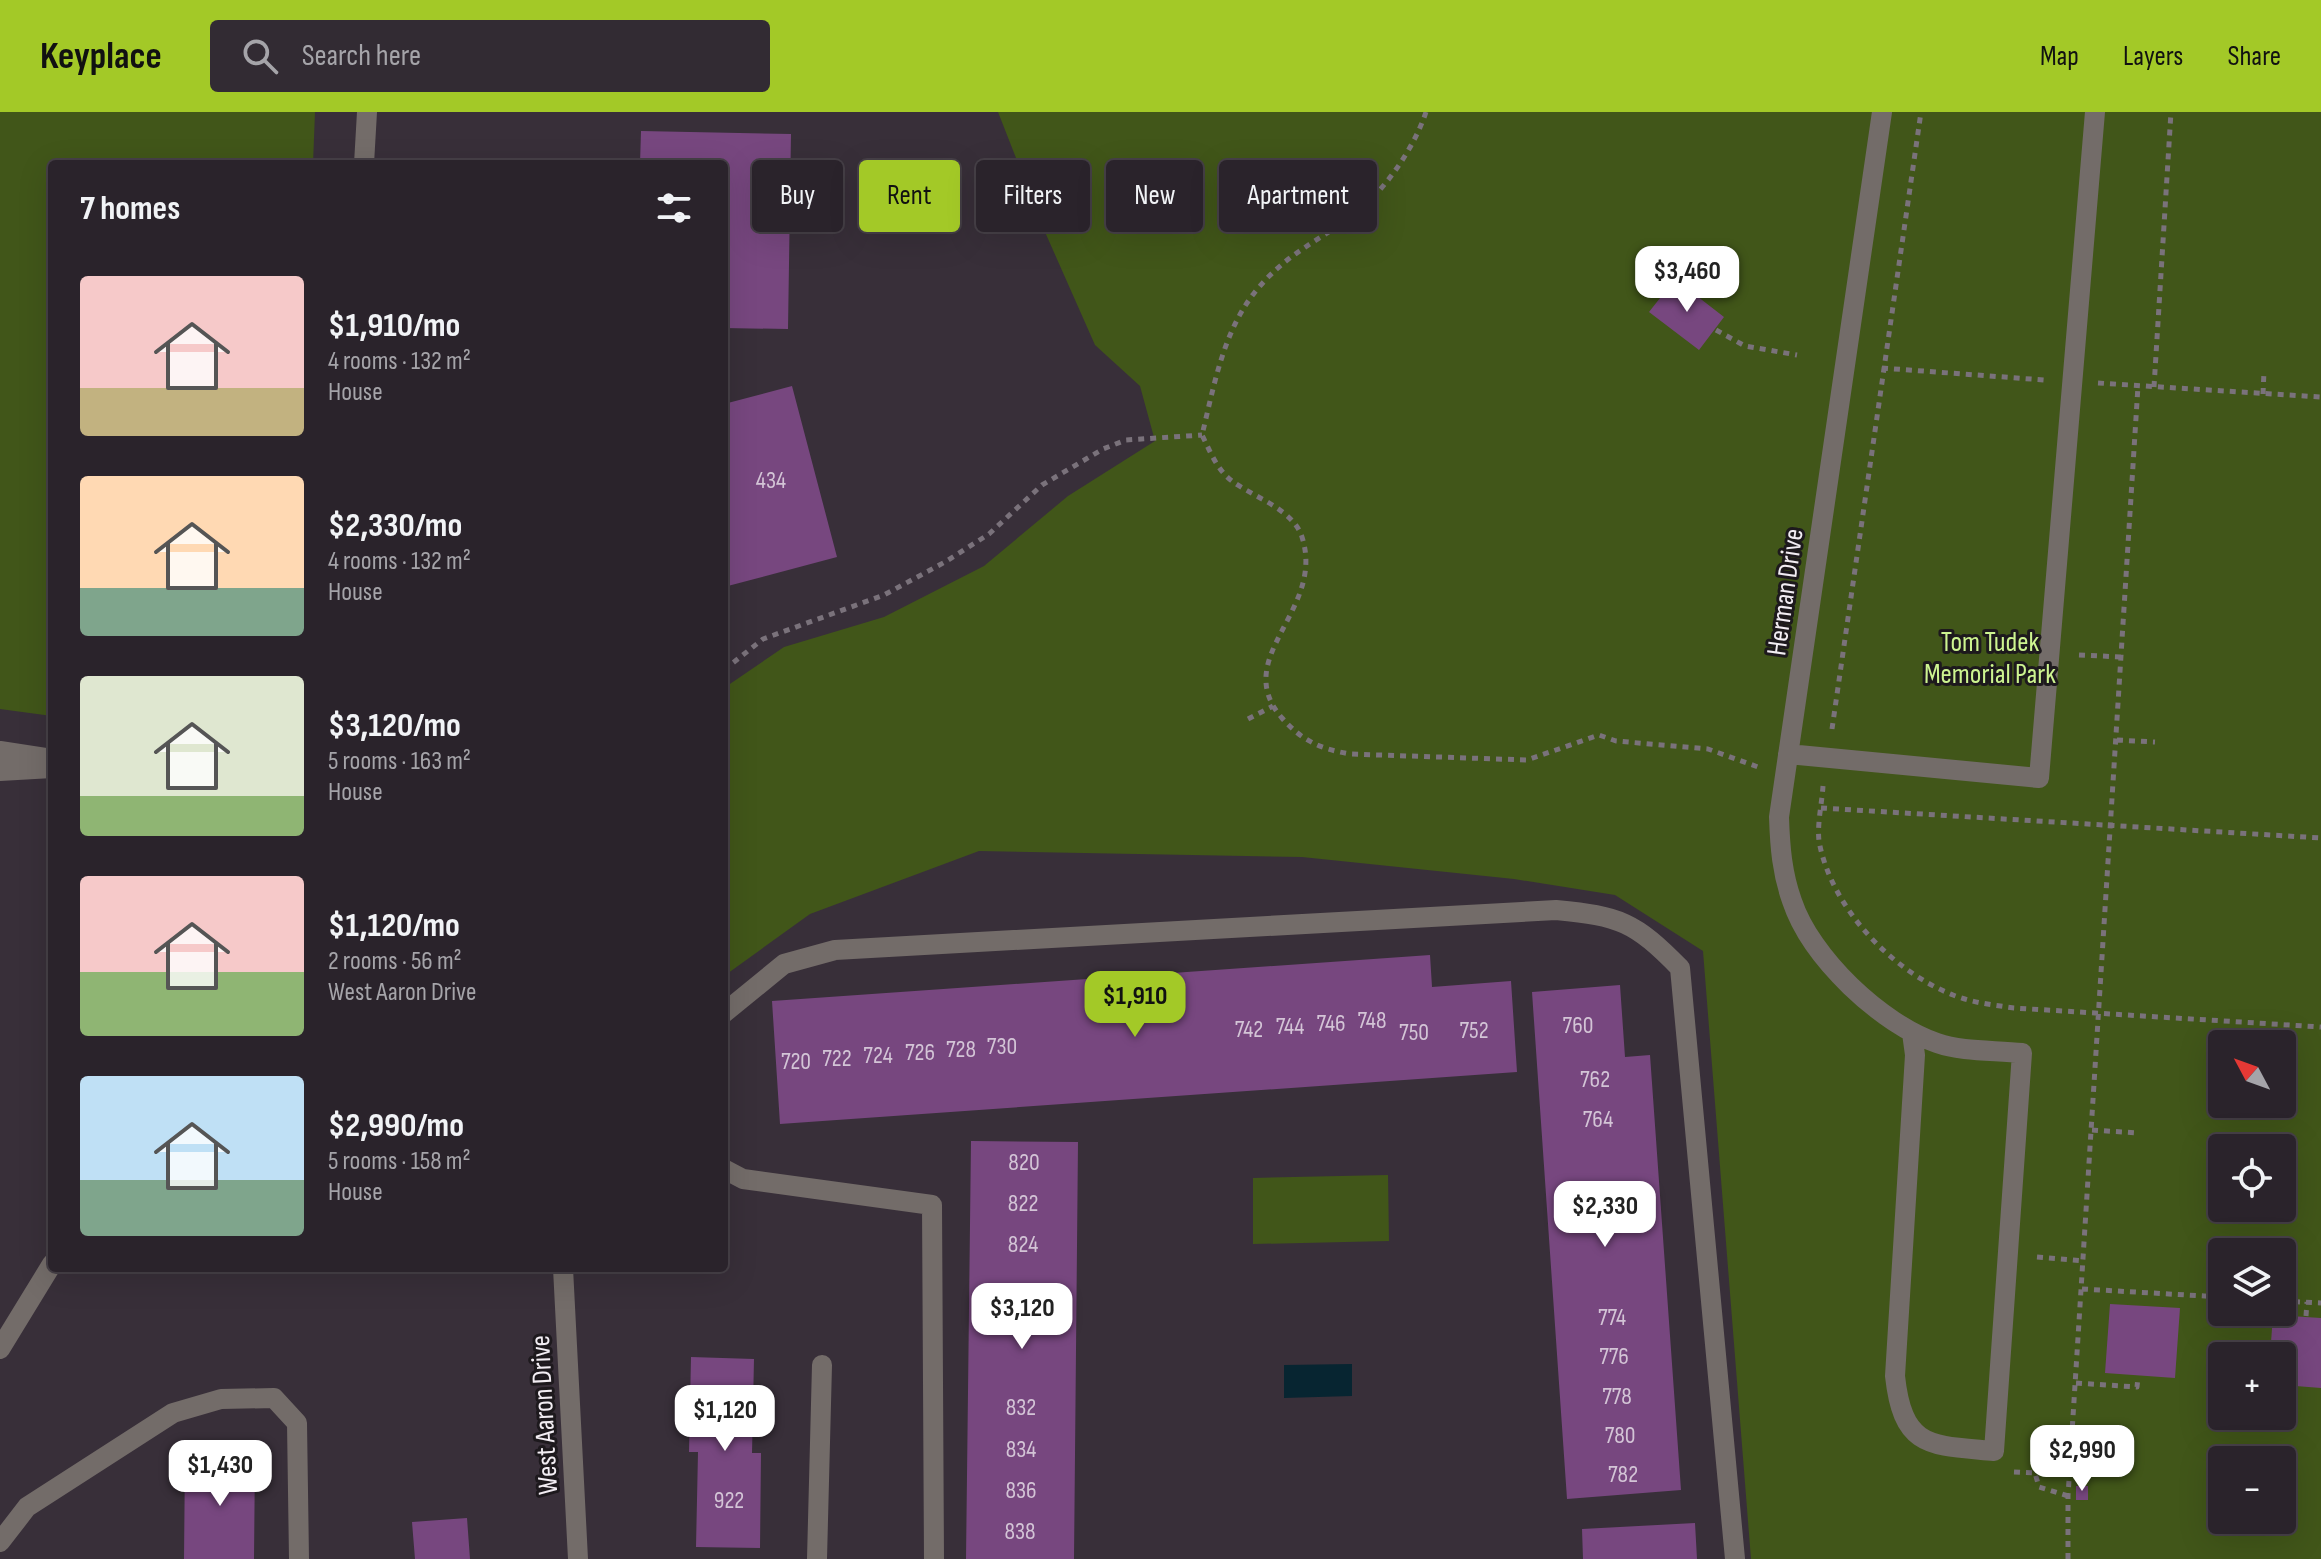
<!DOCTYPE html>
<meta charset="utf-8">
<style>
:root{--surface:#2a232b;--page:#322b33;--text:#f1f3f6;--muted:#a5a4a9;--line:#464047;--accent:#a3c927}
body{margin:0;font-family:"Sofia Sans Condensed",sans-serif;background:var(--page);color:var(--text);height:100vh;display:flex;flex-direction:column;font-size:30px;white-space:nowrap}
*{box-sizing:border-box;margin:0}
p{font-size:26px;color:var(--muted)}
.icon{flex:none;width:44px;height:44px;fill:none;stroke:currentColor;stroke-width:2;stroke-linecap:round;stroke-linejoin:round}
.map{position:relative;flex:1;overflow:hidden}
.sheet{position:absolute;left:48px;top:48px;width:680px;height:1112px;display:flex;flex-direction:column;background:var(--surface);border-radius:8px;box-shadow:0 8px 32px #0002,0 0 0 2px var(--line)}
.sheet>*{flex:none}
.hud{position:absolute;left:752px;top:48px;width:760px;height:72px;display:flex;gap:16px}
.needle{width:52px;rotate:311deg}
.controls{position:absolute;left:2208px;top:918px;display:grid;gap:16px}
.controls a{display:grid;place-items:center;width:88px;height:88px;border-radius:8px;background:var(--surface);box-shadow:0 8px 32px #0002,0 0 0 2px var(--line);font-size:40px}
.price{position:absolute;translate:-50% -68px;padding:0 18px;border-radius:16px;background:#fff;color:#222;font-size:26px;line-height:52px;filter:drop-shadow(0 2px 4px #0008)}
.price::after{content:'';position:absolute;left:50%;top:48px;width:24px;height:18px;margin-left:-12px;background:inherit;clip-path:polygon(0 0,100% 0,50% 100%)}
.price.current{background:var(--accent);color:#111}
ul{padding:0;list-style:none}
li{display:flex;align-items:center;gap:24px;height:200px;padding:0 32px}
li span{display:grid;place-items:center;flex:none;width:224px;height:160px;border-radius:8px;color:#555}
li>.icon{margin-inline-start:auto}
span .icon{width:96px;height:96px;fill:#fffc;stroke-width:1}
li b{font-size:34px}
h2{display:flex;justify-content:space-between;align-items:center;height:96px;padding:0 32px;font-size:34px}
.chip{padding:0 28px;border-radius:8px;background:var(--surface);box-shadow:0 8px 32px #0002,0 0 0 2px var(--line);font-size:28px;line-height:72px}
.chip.current{background:var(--accent);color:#111}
header{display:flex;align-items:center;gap:48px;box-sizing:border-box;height:112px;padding:0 40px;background:var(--accent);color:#111}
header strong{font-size:38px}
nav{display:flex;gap:44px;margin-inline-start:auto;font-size:28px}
.search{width:560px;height:72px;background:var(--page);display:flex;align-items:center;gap:20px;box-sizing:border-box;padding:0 28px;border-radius:8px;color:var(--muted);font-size:30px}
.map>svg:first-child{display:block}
.green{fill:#415619;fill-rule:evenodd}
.water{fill:#072531}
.building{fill:#77477f}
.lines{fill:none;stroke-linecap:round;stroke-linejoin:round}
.path{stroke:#7a727b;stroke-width:5;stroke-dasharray:6 6;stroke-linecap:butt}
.minor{stroke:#736c69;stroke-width:20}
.labels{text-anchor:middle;stroke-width:6;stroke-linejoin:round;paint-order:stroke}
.number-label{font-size:24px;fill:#d3c4d6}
.street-label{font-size:28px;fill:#f2edf3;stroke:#1d191d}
.park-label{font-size:28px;fill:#cdf490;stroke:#1d191d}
</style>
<header>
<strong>Keyplace</strong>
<div class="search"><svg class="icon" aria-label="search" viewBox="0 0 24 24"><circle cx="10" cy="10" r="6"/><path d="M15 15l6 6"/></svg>Search here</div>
<nav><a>Map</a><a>Layers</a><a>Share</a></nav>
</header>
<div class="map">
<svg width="2321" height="1447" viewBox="0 0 2321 1447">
<rect width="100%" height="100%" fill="#382f39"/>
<path class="green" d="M 0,0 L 315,0 L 313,52 L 52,52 L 52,604 L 0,597 Z
M 998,0 L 2321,0 L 2321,1447 L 1751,1447 L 1703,839 L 1615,783 L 1514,767 L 1302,745 L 979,739 L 810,802 L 724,864 L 724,576 L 784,535 L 884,505 L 984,454 L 1068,384 L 1155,329 L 1140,274 L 1095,233 L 1045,120 ZM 2222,932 L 2282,932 L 2282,992 L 2222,992 ZM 2222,1036 L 2282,1036 L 2282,1096 L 2222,1096 ZM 2222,1140 L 2282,1140 L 2282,1200 L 2222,1200 ZM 2222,1244 L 2282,1244 L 2282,1304 L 2222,1304 ZM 2222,1348 L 2282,1348 L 2282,1408 L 2222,1408 Z
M 1388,1063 L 1389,1129 L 1253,1132 L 1253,1066 Z"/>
<path class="water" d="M 1352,1252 L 1352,1284 L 1284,1286 L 1284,1253 Z"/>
<path class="building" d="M 641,19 L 791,22 L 788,217 L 724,216 L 724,52 L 640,52 Z
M 1675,167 L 1724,205 L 1699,238 L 1649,200 Z
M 792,274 L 837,445 L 724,475 L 724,292 Z
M 1430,843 L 1432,875 L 1511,869 L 1517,960 L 780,1012 L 772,889 Z
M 1620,873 L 1625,945 L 1650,943 L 1681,1378 L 1567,1387 L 1532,880 Z
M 971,1029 L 1078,1030 L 1074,1447 L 966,1447 Z
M 2110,1192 L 2180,1196 L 2175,1266 L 2105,1261 Z
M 2273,1203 L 2321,1206 L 2321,1276 L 2282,1273 L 2282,1244 L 2270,1244 Z
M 691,1245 L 754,1247 L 752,1341 L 761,1341 L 760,1436 L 696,1435 L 698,1340 L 689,1340 Z
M 185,1344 L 255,1344 L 254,1447 L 184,1447 Z
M 2076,1374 L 2088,1374 L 2088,1388 L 2076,1388 Z
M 467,1406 L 470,1447 L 415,1447 L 412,1410 Z
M 1695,1411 L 1697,1447 L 1583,1447 L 1582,1417 Z"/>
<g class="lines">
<path class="path" d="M 1426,0 C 1413,39 1381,84 1347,108 C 1312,132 1283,145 1255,180 C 1223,220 1214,274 1202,323 C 1210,339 1217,358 1232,369 C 1253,385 1293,397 1302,425 C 1326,499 1229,545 1282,606 C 1302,629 1321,637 1350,642 L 1527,648 L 1599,623 L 1616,629 L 1708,637 L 1758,655
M 1716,218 L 1745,234 L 1797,243
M 1882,256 L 2044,268
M 2098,271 L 2321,285
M 2154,275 L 2171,0
M 2263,282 L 2264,259
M 2079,543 L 2122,545
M 724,558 L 763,527 L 884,483 L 945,450 L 989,422 L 1042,373 L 1103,337 L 1126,328 L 1202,323
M 1248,607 L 1273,594
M 1832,617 L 1921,0
M 2117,628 L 2155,630
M 1823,674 C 1822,691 1817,712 1819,729 C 1831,796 1892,859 1953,883 C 1973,891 1994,893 2014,896 L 2321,915
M 1821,696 L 2321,726
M 2092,1018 L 2139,1021
M 2037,1145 L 2084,1149
M 2082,1177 L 2222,1185
M 2282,1189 L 2321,1191
M 2306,1204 L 2307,1190
M 2076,1271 L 2137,1275 L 2138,1265
M 2014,1360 L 2035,1361 L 2039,1375 L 2068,1384
M 2068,1447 L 2068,1384 L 2138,274"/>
<path class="minor" d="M 1882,0 L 1779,705 C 1780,735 1782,761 1792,789 C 1811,846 1881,912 1937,931 C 1962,940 1995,938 2022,941 L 1994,1339 C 1930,1333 1903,1337 1895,1264 L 1915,943 L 1912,921
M 364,52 L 367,0
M 0,639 L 52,647
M 1788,642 L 2039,666 L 2095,0
M 0,659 L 52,656
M 724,901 L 784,852 L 835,838 L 1556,798 C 1620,804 1635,810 1680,856 L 1735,1447
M 724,1057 L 743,1067 L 932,1093 L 934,1447
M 563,1156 L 578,1447
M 0,1237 L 52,1152
M 0,1430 L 27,1395 L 173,1301 L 221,1287 L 274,1286 L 297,1311 L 299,1447
M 817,1447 L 822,1253"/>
</g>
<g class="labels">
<g class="number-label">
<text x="771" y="376">434</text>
<text x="1372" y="916">748</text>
<text x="1331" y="919">746</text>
<text x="1578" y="921">760</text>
<text x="1290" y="922">744</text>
<text x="1249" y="925">742</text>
<text x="1474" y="926">752</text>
<text x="1414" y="928">750</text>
<text x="1002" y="942">730</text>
<text x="961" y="945">728</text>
<text x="920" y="948">726</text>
<text x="878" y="951">724</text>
<text x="837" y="954">722</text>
<text x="796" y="957">720</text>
<text x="1595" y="975">762</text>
<text x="1598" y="1015">764</text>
<text x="1024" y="1058">820</text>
<text x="1023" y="1099">822</text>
<text x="1023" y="1140">824</text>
<text x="1612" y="1213">774</text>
<text x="1614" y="1252">776</text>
<text x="1617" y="1292">778</text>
<text x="1021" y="1303">832</text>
<text x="1620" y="1331">780</text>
<text x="1021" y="1345">834</text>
<text x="1623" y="1370">782</text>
<text x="1021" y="1386">836</text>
<text x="729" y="1396">922</text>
<text x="1020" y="1427">838</text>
</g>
<g class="street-label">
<text transform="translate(1784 480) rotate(-82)" y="10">Herman Drive</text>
<text transform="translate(543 1303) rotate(-93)" y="10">West Aaron Drive</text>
</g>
<g class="park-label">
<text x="1990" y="539">Tom Tudek<tspan x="1990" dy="32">Memorial Park</tspan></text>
</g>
</g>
</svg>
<div class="controls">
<a><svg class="needle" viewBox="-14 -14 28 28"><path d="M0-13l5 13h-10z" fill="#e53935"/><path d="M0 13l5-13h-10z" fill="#a5a4a9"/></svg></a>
<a><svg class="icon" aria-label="locate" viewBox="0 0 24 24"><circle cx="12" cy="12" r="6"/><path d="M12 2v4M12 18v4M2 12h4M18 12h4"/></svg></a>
<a><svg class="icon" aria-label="layers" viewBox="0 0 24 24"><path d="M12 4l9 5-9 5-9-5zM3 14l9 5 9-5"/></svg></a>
<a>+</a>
<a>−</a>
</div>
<b class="price" style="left:1687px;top:202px">$3,460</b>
<b class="price current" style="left:1135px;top:927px">$1,910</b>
<b class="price" style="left:1605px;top:1137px">$2,330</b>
<b class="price" style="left:1022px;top:1239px">$3,120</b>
<b class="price" style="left:725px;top:1341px">$1,120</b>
<b class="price" style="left:2082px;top:1381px">$2,990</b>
<b class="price" style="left:220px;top:1396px">$1,430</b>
<div class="hud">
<a class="chip">Buy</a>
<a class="chip current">Rent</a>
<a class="chip">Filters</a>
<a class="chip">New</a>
<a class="chip">Apartment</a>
</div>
<section class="sheet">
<h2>7 homes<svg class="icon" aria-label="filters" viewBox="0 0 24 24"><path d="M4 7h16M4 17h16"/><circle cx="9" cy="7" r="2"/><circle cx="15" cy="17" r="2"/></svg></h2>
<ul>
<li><span style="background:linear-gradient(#f6c9c9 70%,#c2b280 0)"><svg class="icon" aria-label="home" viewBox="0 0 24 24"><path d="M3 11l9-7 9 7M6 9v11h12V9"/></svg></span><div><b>$1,910/mo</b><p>4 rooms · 132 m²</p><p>House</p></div></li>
<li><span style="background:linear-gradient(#ffd9b3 70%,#7fa58c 0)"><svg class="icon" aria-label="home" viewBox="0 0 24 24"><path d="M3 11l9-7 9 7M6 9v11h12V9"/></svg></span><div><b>$2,330/mo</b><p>4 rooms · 132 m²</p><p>House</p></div></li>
<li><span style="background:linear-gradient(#dfe7d0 75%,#8fb573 0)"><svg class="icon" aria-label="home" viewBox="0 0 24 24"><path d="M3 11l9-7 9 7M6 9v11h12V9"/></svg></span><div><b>$3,120/mo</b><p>5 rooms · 163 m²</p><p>House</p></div></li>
<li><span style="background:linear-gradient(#f6c9c9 60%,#8fb573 0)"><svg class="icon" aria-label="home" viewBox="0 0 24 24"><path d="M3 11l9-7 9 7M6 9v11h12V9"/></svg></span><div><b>$1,120/mo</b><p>2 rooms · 56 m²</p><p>West Aaron Drive</p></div></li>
<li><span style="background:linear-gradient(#bfe0f5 65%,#7fa58c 0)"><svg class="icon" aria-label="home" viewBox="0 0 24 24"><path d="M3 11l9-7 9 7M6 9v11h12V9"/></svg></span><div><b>$2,990/mo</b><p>5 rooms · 158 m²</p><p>House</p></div></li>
</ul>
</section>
</div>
